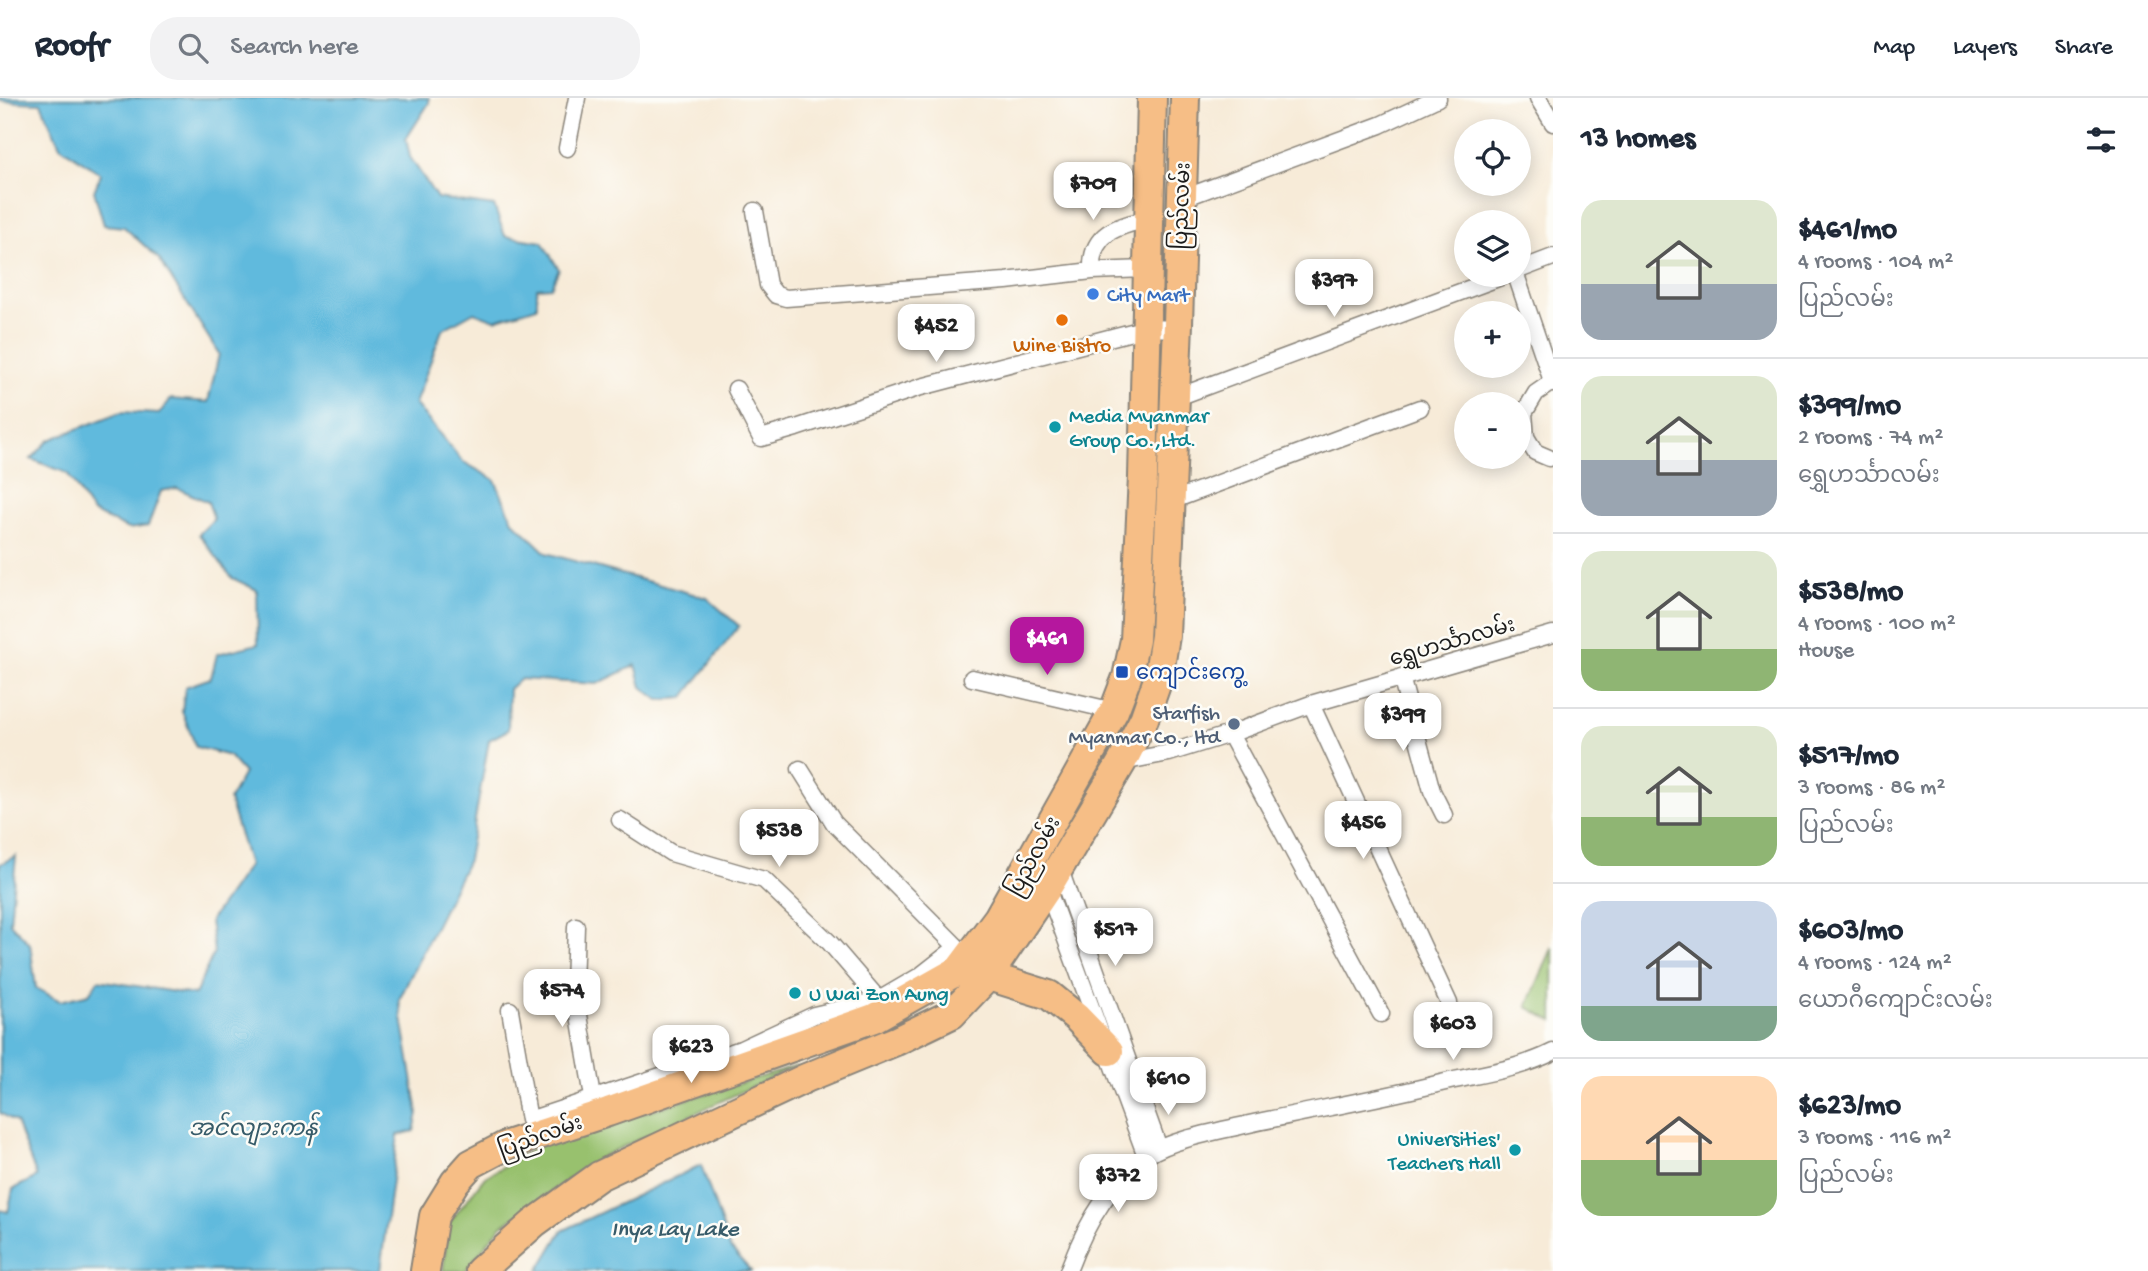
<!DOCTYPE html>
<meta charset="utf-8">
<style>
:root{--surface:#fff;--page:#f2f2f3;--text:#1f2937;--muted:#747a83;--line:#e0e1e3;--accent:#b5179e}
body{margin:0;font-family:"Gochi Hand","Noto Sans Myanmar",sans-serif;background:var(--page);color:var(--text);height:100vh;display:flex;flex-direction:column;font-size:26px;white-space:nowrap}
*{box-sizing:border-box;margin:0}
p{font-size:23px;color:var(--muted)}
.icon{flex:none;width:38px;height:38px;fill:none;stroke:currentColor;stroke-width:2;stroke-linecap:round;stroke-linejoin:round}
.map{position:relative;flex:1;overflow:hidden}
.panel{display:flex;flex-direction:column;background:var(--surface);width:595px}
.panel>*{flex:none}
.fabs{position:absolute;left:1454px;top:21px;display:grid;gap:14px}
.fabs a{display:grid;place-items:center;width:77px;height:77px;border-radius:50%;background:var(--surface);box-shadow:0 4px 18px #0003;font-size:35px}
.price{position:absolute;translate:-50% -60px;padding:0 16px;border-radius:14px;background:#fff;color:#222;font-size:23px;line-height:46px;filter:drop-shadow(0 2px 4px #0008)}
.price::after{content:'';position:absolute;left:50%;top:42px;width:21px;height:16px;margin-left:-10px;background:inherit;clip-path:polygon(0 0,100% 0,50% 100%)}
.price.active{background:var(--accent);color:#fff}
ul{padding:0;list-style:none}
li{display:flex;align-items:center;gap:21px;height:175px;padding:0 28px}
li+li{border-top:2px solid var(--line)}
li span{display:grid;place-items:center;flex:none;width:196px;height:140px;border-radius:21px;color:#555}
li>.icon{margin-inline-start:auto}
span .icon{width:84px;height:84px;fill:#fffc;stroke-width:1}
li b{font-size:30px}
h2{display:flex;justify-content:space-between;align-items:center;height:84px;padding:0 28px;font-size:30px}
header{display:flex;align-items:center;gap:42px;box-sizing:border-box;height:98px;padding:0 35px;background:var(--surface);border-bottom:2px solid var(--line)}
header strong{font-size:33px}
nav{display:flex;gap:38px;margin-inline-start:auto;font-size:24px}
.search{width:490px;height:63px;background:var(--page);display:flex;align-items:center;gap:18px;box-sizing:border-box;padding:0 24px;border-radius:28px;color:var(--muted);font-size:26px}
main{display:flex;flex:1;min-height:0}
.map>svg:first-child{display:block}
.green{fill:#98c16e;stroke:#5a6e45;stroke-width:2}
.water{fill:#60badd;stroke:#3e6b7c;stroke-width:2}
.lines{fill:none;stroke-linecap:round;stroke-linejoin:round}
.street-casing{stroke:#8a847a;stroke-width:19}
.highway-casing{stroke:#8a847a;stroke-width:32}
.street{stroke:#fff;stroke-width:16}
.highway{stroke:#f6be86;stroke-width:28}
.shop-dot{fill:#3f7fe0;stroke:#fdfcf7;stroke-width:2.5}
.food-dot{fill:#e8710a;stroke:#fdfcf7;stroke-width:2.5}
.culture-dot{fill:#0f9aa8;stroke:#fdfcf7;stroke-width:2.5}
.transit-dot{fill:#1a4fb4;stroke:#fdfcf7;stroke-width:2.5}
.service-dot{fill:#5c6f8a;stroke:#fdfcf7;stroke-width:2.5}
.labels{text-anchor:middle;stroke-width:5;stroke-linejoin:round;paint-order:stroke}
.street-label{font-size:21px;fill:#1c1c1c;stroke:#fdfcf7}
.shop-label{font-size:21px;fill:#366cbe;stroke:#fdfcf7;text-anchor:start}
.food-label{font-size:21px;fill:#c56008;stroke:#fdfcf7}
.culture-label{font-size:21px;fill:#0d838f;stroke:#fdfcf7;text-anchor:start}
.transit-label{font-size:21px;fill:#164399;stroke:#fdfcf7;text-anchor:start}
.service-label{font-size:21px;fill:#4e5e75;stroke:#fdfcf7;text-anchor:end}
.water-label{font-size:23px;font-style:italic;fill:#375b69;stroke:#fdfcf7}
</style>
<header>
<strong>Roofr</strong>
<div class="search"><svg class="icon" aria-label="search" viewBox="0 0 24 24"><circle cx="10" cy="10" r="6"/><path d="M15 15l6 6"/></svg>Search here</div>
<nav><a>Map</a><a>Layers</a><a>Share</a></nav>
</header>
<main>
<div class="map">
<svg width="1553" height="1173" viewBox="0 0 1553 1173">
<rect width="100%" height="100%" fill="#fdfcf7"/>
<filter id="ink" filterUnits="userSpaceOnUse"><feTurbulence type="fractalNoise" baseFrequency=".0143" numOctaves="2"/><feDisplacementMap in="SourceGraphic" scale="14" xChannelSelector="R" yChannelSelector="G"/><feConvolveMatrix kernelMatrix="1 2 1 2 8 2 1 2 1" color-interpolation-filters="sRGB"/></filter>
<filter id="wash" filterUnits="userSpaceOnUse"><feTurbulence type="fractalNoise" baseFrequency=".00686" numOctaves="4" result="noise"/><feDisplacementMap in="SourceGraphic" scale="28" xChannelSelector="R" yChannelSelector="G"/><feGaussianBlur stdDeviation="1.57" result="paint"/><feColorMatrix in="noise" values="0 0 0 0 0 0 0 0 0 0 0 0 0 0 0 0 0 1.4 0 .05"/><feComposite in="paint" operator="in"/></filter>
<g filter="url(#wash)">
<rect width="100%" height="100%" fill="#f7ebd8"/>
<path class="green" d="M 1552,850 L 1553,851 L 1553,923 L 1527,909 Z
M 797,968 L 603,1058 L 501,1128 L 465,1173 L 443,1173 L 448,1126 L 485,1079 L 546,1044 Z"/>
<path class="water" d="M 0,0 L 429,0 L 429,5 L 406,41 L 410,59 L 437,100 L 494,108 L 505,138 L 542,144 L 559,171 L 551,189 L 537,190 L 537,209 L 495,222 L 474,214 L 442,232 L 415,306 L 462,363 L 495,382 L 513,423 L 546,455 L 707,500 L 739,528 L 683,600 L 659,602 L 642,589 L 636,567 L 597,586 L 520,581 L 509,591 L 508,632 L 489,642 L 468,762 L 399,902 L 418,1015 L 414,1033 L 398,1037 L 380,1173 L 0,1173 L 0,1112 L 8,1114 L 13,1091 L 37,1079 L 16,1024 L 0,1015 L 0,766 L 16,758 L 10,825 L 30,846 L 36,890 L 60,903 L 89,896 L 98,882 L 195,897 L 214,854 L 210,823 L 249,767 L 229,702 L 244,675 L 229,658 L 196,649 L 182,613 L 185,589 L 211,580 L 217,556 L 258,546 L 257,492 L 232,480 L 199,436 L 214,421 L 208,404 L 177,390 L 161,393 L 148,428 L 128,431 L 92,414 L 67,375 L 31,361 L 49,342 L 121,314 L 159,316 L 171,301 L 208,304 L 219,256 L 159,161 L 124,129 L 104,127 L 94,93 L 101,76 L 60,48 L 41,5 L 0,3 Z
M 701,1067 L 730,1150 L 751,1173 L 538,1173 L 562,1133 Z"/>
</g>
<g filter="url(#ink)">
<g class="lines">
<defs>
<path id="street" d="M 1538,0 L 1553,25
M 567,50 L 577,0
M 1181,101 L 1380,27 L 1438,0
M 755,113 L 768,187 L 776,197 L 786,200 L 1006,183 L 1092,173 L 1147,171
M 1519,172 L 1553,159
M 1092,173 C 1090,135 1117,128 1149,121
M 1516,177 L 1553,286
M 736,291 L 761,340 L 796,330 L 921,289 L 1147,230 L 1178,231
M 1175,300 L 1506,177
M 1549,360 L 1535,354 L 1526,339 L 1524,315 L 1536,295 L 1552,284
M 1171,403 L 1420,310
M 1401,579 L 1432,693 L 1444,717
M 972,580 L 1114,613
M 1311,606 L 1449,905
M 1230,636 L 1381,916
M 1122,664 L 1169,655 L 1230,636 L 1311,606 L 1553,536
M 620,722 L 671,755 L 764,782 L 830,845 L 879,902
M 1059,769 L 1159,1050
M 1047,790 L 1146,1058
M 576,828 L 574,888 L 593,999 L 600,1006
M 510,912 L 529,1022 L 741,951 L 814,917 L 879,902 L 920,878 L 957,849 L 834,725 L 800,671
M 1068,1173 C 1084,1130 1109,1084 1148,1057 C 1172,1041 1220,1033 1249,1026 C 1313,1012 1378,1001 1441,985 C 1479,976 1518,972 1553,954"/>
<path id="highway" d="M 988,878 L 1049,897 L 1076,919 L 1109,953
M 425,1173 L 434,1118 L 455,1084 L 471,1066 L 507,1047 L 608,1014 L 874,920 L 959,872 L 998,820 L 1114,613 L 1127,579 L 1135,542 L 1143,379 L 1152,0
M 480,1173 L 534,1125 L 599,1078 L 806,980 L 896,943 L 952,916 L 988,878 L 1047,790 L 1122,664 L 1144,621 L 1158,581 L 1165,538 L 1178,226 L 1185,0"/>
</defs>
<use href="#street" class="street-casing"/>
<use href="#highway" class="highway-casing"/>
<use href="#street" class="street"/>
<use href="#highway" class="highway"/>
</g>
</g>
<circle class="shop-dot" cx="1093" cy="196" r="7"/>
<circle class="food-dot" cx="1062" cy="222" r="7"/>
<g class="culture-dot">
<circle cx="1055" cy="329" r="7"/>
<circle cx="795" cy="895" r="7"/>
<circle cx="1515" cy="1052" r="7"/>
</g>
<rect class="transit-dot" x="1115" y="567" width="14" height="14" rx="3.5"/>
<circle class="service-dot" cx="1234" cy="626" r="7"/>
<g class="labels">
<g class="street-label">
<text transform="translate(1181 108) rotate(-88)" y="7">ပြည်လမ်း</text>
<text transform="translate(1452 543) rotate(-16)" y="7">ရွှေဟင်္သာလမ်း</text>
<text transform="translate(1033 758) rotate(-61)" y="7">ပြည်လမ်း</text>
<text transform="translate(540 1038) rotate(-20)" y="7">ပြည်လမ်း</text>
</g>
<g class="shop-label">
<text x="1107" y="203">City Mart</text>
</g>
<g class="food-label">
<text x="1062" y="253">Wine Bistro</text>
</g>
<g class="culture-label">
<text x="1069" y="324">Media Myanmar<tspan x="1069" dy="24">Group Co.,Ltd.</tspan></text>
<text x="809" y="902">U Wai Zon Aung</text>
<text x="1501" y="1047" text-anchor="end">Universities'<tspan x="1501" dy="24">Teachers Hall</tspan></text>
</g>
<g class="transit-label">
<text x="1136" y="581">ကျောင်းကွေ့</text>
</g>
<g class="service-label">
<text x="1220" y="621">Starfish<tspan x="1220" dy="24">Myanmar Co., ltd</tspan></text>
</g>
<g class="water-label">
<text x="253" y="1037">အင်လျားကန်</text>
<text x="675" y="1137">Inya Lay Lake</text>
</g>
</g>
</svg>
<div class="fabs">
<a><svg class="icon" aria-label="locate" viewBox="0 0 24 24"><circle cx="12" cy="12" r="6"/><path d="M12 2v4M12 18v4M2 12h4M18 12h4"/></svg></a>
<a><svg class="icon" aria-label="layers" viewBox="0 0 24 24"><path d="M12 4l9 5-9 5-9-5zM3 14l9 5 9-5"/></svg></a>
<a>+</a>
<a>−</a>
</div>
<b class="price" style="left:1093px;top:124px">$709</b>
<b class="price" style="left:1334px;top:221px">$397</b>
<b class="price" style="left:936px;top:266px">$452</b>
<b class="price active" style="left:1047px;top:579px">$461</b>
<b class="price" style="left:1403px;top:655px">$399</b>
<b class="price" style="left:1363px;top:763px">$456</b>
<b class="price" style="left:779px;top:771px">$538</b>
<b class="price" style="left:1115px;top:870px">$517</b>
<b class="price" style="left:562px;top:931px">$574</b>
<b class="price" style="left:1453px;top:964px">$603</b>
<b class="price" style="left:691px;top:987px">$623</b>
<b class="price" style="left:1168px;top:1019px">$610</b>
<b class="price" style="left:1118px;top:1116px">$372</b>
</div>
<section class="panel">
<h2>13 homes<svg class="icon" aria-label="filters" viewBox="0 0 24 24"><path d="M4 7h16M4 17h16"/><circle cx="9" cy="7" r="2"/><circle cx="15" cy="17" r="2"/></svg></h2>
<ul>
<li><span style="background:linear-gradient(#dfe7d0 60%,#9aa5b1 0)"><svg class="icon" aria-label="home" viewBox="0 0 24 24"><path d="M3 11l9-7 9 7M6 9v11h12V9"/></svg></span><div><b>$461/mo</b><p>4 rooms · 104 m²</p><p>ပြည်လမ်း</p></div></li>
<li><span style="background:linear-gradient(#dfe7d0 60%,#9aa5b1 0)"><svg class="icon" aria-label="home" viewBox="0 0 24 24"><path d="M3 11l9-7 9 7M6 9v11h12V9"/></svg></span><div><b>$399/mo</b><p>2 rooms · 74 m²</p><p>ရွှေဟင်္သာလမ်း</p></div></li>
<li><span style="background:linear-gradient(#dfe7d0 70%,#8fb573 0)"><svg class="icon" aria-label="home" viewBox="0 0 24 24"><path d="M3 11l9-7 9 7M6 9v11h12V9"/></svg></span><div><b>$538/mo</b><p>4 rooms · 100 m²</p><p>House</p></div></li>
<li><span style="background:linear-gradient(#dfe7d0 65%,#8fb573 0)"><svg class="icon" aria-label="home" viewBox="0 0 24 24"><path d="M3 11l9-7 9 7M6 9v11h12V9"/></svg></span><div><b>$517/mo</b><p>3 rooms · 86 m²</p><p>ပြည်လမ်း</p></div></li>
<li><span style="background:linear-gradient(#c9d6e8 75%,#7fa58c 0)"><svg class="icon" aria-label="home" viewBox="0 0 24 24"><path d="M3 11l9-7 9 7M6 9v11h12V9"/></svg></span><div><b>$603/mo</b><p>4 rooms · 124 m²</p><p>ယောဂီကျောင်းလမ်း</p></div></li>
<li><span style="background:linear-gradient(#ffd9b3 60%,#8fb573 0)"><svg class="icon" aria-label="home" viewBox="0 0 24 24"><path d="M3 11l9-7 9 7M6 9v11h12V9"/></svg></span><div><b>$623/mo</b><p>3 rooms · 116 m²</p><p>ပြည်လမ်း</p></div></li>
</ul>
</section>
</main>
